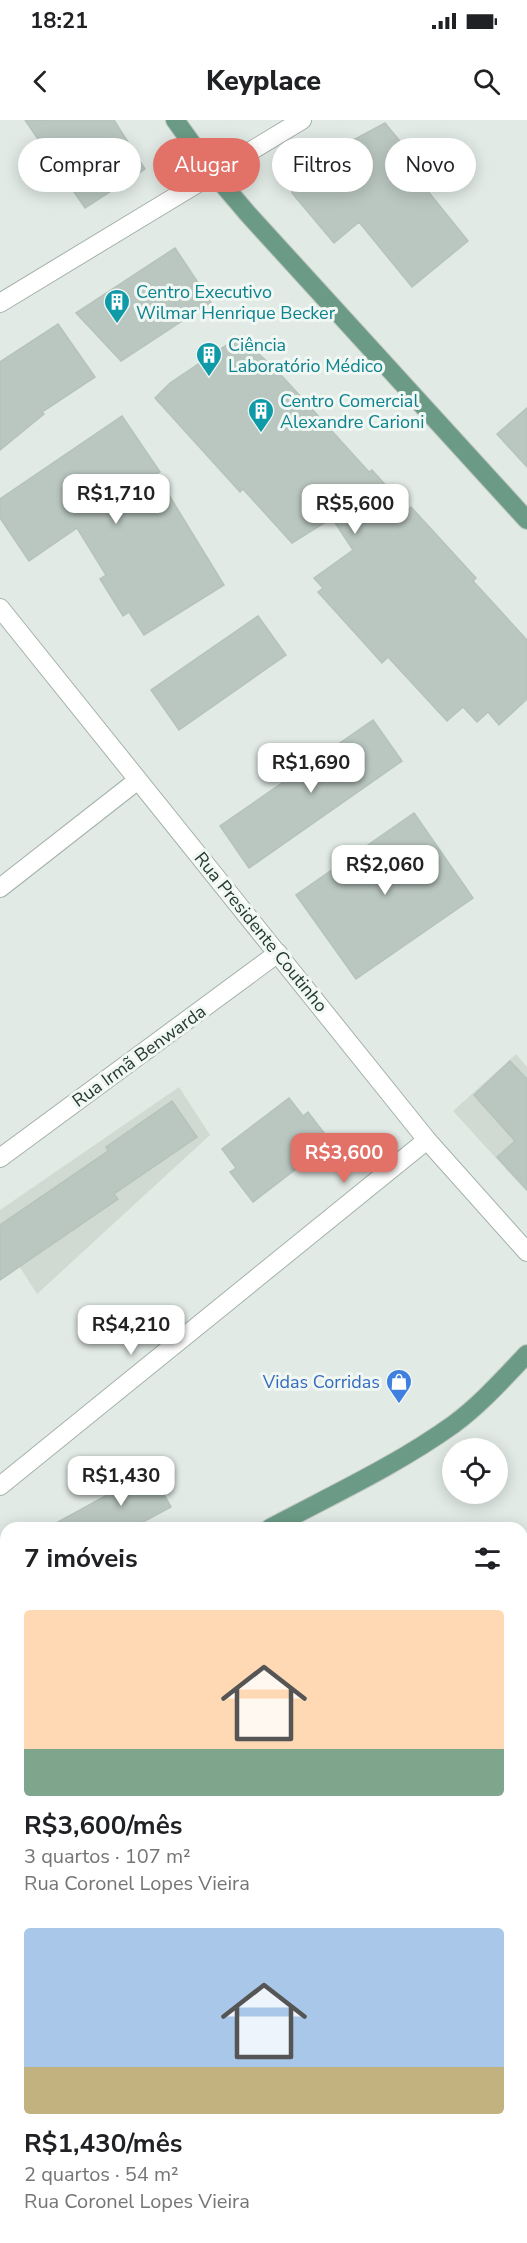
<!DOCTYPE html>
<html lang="pt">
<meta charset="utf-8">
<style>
:root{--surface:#fff;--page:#f2f2f2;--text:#202124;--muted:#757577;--accent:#e27168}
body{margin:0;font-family:"Nunito Sans",sans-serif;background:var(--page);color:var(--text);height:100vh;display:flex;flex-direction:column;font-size:22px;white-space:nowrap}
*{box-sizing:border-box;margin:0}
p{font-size:20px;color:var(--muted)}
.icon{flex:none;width:33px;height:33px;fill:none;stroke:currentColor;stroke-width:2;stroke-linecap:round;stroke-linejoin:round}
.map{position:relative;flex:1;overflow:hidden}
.panel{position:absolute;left:0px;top:1402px;width:528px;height:722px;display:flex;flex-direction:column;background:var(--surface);border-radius:18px 18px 0 0;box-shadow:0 3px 15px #0003}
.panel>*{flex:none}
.guide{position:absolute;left:18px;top:18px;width:492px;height:54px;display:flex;gap:12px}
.tools{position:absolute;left:442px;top:1318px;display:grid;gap:12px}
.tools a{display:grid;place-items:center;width:66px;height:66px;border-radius:50%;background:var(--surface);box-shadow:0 3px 15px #0003;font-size:30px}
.price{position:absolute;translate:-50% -51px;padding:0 14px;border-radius:12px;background:#fff;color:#222;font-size:20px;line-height:39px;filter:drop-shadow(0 2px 3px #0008)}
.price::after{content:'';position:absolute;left:50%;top:36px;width:18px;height:14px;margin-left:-9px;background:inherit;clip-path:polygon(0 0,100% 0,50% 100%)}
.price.active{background:var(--accent);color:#fff}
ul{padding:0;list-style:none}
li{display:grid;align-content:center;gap:12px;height:318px;padding:0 24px}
li span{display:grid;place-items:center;height:186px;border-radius:6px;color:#555}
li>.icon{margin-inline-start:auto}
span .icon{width:108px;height:108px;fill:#fffc;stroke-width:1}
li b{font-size:26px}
h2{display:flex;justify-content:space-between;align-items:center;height:72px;padding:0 24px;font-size:26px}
.pill{padding:0 21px;border-radius:27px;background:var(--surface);box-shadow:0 3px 15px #0003;font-size:21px;line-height:54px}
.pill.active{background:var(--accent);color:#fff}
.status{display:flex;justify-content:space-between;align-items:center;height:42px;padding:0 30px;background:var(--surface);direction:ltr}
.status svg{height:16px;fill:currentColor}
header{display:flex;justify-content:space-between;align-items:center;height:78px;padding:0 24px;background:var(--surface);font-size:27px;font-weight:800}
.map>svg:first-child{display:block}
.built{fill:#d0dad3}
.green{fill:#bdd9c0}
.building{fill:#bac7c0;stroke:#b5c3bb;stroke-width:1.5}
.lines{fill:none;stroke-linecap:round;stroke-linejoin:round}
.minor-casing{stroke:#a5b1ab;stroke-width:20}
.major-casing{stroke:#bdc4c1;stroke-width:20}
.minor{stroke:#fff;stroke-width:18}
.major{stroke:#6b9b86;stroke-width:18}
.labels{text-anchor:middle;stroke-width:6;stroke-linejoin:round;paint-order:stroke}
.culture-label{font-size:18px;fill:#0d838f;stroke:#f1f7f3;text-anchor:start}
.street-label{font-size:18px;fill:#243930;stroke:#f1f7f3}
.shop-label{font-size:18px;fill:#366cbe;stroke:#f1f7f3;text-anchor:end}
</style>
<div class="status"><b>18:21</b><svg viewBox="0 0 49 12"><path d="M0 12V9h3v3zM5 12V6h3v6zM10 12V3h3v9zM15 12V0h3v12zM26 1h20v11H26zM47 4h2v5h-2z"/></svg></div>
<header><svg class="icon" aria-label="back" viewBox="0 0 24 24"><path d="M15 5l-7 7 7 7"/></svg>Keyplace<svg class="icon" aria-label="search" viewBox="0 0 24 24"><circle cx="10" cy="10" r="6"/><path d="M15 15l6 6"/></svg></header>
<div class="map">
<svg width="527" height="2123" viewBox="0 0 527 2123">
<rect width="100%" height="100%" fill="#e1eae5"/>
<path class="built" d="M 516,934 L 527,947 L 527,1072 L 453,991 Z
M 179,967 L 210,1015 L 37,1174 L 0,1116 L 0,1090 Z"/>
<path class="green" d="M 522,1948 L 527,1952 L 527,1997 L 522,2003 Z"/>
<path class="building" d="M 25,0 L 114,0 L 145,49 L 85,88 Z
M 385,3 L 426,53 L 418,59 L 468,121 L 412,167 L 359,102 L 334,123 L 292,73 L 293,59 L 318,39 Z
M 175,128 L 211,182 L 121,241 L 76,193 Z
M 58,204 L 95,257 L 42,292 L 44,294 L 0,330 L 0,242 Z
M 240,216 L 282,256 L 369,352 L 372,350 L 408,390 L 411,387 L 476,458 L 473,461 L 527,520 L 527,579 L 499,605 L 488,592 L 477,602 L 463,587 L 447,601 L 388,537 L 382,543 L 318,472 L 323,468 L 314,458 L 353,430 L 332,398 L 292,423 L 243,369 L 240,372 L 155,278 L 170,263 Z
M 527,288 L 527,347 L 497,314 Z
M 122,296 L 160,352 L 156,354 L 224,465 L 144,515 L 129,492 L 123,496 L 100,459 L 106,455 L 77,408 L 29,441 L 0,398 L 0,379 Z
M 258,496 L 286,535 L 179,610 L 151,570 Z
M 373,600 L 402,641 L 249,748 L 220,706 Z
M 414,693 L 473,778 L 356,859 L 296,775 Z
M 510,941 L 527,959 L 527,1070 L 497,1037 L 515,1021 L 474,975 Z
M 289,978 L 303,996 L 308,992 L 331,1022 L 253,1082 L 230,1052 L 236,1048 L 222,1029 Z
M 172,981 L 197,1017 L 114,1074 L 118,1079 L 0,1160 L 0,1105 L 108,1031 L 106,1027 Z
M 151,1351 L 171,1387 L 132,1408 L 47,1408 Z"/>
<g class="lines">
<defs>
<path id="minor" d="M 0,183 L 302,0
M 0,488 L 427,1020 L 527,1132
M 0,768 L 138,660
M 0,1038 L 278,833
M 0,1366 L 427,1020
M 0,1527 L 6,1539
M 0,2051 L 6,2055
M 522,2058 L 527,2052
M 93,2118 L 100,2123
M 471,2123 L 474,2118"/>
<path id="major" d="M 175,0 L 214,54 L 248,94 L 527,400
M 270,1408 C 332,1375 397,1345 454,1304 C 481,1284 504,1258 527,1234
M 0,1553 L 6,1550"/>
</defs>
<use href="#minor" class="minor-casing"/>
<use href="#major" class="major-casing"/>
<use href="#minor" class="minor"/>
<use href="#major" class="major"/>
</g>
<defs>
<symbol id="building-pin" viewBox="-11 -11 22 30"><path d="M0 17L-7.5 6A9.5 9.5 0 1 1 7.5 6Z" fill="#0f9aa8" stroke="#f1f7f3"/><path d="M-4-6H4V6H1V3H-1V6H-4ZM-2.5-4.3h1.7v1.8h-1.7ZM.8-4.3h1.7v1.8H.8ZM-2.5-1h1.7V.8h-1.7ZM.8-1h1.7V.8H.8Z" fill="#fff"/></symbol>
<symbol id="shop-pin" viewBox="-11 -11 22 30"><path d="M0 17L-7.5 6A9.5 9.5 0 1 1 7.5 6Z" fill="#3f7fe0" stroke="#f1f7f3"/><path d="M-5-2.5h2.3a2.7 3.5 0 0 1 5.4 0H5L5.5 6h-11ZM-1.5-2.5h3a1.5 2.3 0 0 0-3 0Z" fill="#fff"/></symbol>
</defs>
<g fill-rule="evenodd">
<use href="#building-pin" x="102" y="167" width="30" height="40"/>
<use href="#building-pin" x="194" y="220" width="30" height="40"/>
<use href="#building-pin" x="246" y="276" width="30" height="40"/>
<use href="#shop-pin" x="384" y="1247" width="30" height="40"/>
</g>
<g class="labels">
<g class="culture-label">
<text x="136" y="178">Centro Executivo<tspan x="136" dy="21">Wilmar Henrique Becker</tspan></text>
<text x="228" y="231">Ciência<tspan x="228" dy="21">Laboratório Médico</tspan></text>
<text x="280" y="287">Centro Comercial<tspan x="280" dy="21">Alexandre Carioni</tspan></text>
</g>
<g class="street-label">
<text transform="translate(261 812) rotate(51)" y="6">Rua Presidente Coutinho</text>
<text transform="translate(139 936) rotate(-36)" y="6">Rua Irmã Benwarda</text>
</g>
<g class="shop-label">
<text x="380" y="1268">Vidas Corridas</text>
</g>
</g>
</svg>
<div class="tools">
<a><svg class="icon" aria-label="locate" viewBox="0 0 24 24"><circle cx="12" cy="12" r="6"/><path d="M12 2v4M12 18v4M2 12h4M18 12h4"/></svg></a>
</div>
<b class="price" style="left:116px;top:405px">R$1,710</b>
<b class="price" style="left:355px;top:415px">R$5,600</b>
<b class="price" style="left:311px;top:674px">R$1,690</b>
<b class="price" style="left:385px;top:776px">R$2,060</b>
<b class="price active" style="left:344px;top:1064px">R$3,600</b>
<b class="price" style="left:131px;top:1236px">R$4,210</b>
<b class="price" style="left:121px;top:1387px">R$1,430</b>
<div class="guide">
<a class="pill">Comprar</a>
<a class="pill active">Alugar</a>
<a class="pill">Filtros</a>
<a class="pill">Novo</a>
</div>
<section class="panel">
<h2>7 imóveis<svg class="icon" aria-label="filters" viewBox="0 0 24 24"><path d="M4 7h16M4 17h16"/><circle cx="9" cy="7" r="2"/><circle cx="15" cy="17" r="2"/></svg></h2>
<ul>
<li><span style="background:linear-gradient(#ffd9b3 75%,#7fa58c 0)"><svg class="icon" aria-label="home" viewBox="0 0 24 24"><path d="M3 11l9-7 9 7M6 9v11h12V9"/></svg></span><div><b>R$3,600/mês</b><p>3 quartos · 107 m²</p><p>Rua Coronel Lopes Vieira</p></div></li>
<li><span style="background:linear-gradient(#a9c7e8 75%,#c2b280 0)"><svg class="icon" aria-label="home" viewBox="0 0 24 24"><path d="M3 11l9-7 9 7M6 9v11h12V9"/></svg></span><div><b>R$1,430/mês</b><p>2 quartos · 54 m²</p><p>Rua Coronel Lopes Vieira</p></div></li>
</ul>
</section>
</div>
